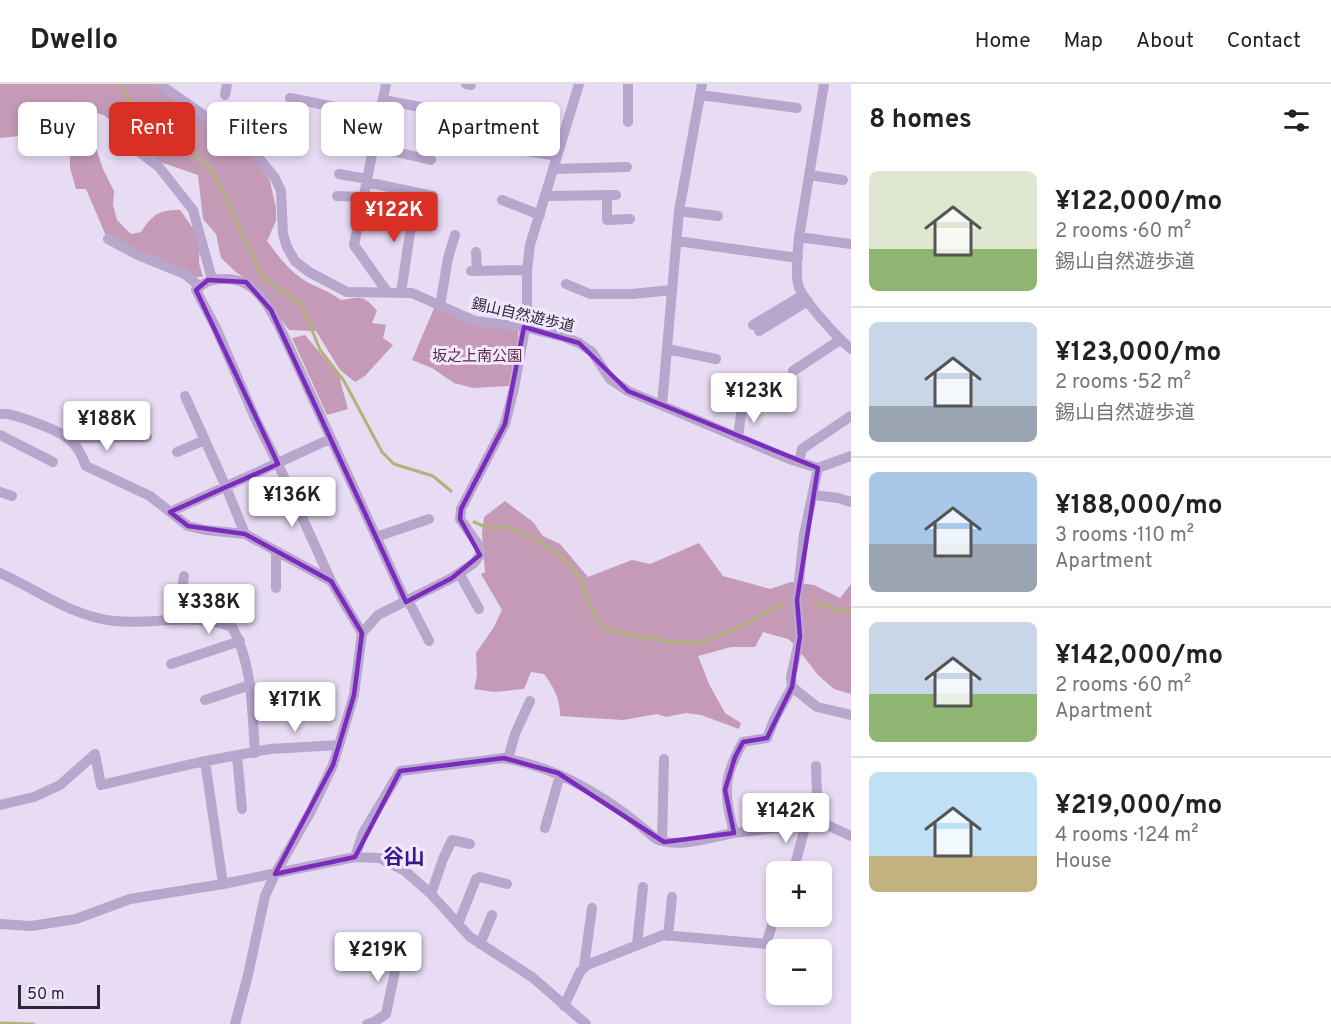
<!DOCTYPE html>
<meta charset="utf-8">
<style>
:root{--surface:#fff;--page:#f2f2f2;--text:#222;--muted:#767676;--line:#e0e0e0;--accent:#d93025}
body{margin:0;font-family:Overpass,"Noto Sans JP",sans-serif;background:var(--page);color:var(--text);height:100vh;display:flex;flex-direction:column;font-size:22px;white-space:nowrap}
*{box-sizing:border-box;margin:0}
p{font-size:20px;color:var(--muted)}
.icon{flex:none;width:33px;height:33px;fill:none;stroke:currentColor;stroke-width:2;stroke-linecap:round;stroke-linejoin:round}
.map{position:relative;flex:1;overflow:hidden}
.sheet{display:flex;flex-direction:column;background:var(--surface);width:480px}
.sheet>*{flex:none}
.banner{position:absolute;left:18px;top:18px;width:570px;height:54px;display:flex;gap:12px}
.controls{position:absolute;left:766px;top:777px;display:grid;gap:12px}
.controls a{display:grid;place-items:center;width:66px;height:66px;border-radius:9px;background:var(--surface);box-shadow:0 3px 9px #0003;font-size:30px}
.scale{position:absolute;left:18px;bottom:15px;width:82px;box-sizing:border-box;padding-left:6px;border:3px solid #2d2738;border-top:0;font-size:16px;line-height:21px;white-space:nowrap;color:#2d2738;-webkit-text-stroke:4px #f2e8fb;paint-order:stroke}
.price{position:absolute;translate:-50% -51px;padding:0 14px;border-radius:6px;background:#fff;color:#222;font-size:20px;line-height:39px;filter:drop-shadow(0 2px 3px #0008)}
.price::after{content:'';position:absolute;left:50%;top:36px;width:18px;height:14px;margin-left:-9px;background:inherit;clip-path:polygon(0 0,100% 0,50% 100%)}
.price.current{background:var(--accent);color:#fff}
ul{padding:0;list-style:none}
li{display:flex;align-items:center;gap:18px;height:150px;padding:0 18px}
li+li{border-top:2px solid var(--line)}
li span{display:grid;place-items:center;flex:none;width:168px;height:120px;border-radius:9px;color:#555}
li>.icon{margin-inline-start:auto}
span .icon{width:72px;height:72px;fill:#fffc;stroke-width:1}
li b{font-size:26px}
h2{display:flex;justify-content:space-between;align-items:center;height:72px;padding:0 18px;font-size:26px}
.chip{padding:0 21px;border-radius:9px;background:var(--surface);box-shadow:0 3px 9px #0003;font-size:21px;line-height:54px}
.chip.current{background:var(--accent);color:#fff}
header{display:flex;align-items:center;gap:36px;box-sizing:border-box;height:84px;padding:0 30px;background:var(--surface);border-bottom:2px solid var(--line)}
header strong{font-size:28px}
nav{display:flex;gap:33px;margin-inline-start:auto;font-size:21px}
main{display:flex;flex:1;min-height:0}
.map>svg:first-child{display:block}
.green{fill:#c49ab6}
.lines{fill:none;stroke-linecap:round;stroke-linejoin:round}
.stream{stroke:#b1b378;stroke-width:3}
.minor{stroke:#b8a6cd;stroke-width:10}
.marked{fill:none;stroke:#7b2cbf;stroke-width:4.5;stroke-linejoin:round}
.labels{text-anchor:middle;stroke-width:6;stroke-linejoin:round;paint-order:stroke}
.street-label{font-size:15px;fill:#2d2738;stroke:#f2e8fb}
.park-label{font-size:15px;fill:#592947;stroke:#f2e8fb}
.district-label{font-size:21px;font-weight:bold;fill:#361a8e;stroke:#f2e8fb}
</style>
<header>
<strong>Dwello</strong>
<nav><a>Home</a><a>Map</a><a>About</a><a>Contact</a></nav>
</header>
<main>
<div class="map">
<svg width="851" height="940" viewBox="0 0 851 940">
<rect width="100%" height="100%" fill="#e8dbf4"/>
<path class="green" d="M 0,0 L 153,0 L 208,37 L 231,46 L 245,60 L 270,97 L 276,124 L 276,137 L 267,157 C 279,173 289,187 307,198 C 319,204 330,208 341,216 C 361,213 363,210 377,227 L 372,239 L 386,241 L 383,254 L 393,261 L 365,292 L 355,298 L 340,286 L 316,247 L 289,246 L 256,201 L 237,189 L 221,174 L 216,150 L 203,135 L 198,91 L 160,78 L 104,31 L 97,29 L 89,46 L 82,53 L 65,44 L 29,51 L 0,54 Z
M 86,58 L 95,61 L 103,85 L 114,107 L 113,121 L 117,136 L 131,150 L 141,148 C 153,130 159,126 180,126 L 195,147 L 200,161 L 199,179 L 203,193 L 184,193 L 106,152 L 86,105 L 76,105 L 70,84 L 70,60 Z
M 435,222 L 518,244 L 518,254 L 509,302 L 473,304 L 454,299 L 432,284 L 412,276 Z
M 305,251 L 339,292 L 348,325 L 327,331 L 292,254 Z
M 505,417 L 533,438 L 543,452 L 560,460 L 588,493 L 632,476 L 650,480 L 699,459 L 723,492 L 770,505 L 791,498 L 814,501 L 840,514 L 851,500 L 851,610 L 834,605 L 818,591 L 794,560 L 788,555 L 763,548 L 755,563 L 731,563 L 698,572 L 709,600 L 725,629 L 741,639 L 739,645 L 701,631 L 686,629 L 666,633 L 657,630 L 623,636 L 560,632 C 560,614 554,604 544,590 L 531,588 L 524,605 L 494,608 L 474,605 L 477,592 L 476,569 L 494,543 L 502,526 L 481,490 L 485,488 L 482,449 L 484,433 Z"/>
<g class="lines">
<path class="stream" d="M 120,0 L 129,17 L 209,83 L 223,108 L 262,193 L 302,221 L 320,266 L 344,297 L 382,368 L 394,380 L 433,392 L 451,407
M 474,438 L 488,444 L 507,443 L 540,458 L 563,474 L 581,495 L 590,522 L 603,544 C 626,550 682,563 704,557 C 732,549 758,533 784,519
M 814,519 L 851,529
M 0,939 L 34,940"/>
<path class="minor" d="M 159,0 L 208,34 L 232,45 L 249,62 L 275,94 L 281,107 L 283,150 L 287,163 L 295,177 L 309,188 L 347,208 L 412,209 L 475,237 L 524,243 L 564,253 L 579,259 L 592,268 L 610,295 L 628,307 L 789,375 L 818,384 L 851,372
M 386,0 L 354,161 L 388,209
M 466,0 L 471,1
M 225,11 L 227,0
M 700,11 L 797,24
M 290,14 L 380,32
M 383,16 L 453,29
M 628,38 L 628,0
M 129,60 L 159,83 L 193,126 L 212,195
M 374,63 L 431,76
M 515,65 L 557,72
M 553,85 L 627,83
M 339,90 L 367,95
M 809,91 L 843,96
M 366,98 L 433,112
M 607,111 L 607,136 L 630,135
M 337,112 L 363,113
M 545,112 L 616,111
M 502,116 L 540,131
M 679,127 L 718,132
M 360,131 L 412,136 L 401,209
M 799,153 L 824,0
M 108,155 L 138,171 L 185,190 L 200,203
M 677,157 L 798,174
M 851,160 L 799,153 C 798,168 795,186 798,200 C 801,215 839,255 851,265
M 476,168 L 477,187
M 471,187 L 527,186
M 566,200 L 590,210 L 632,210 L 672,206
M 440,222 L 448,174 L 455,151
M 753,241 L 803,211
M 759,247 L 808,217
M 667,265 L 716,275
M 793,287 L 840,256
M 185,312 L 226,403 L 245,450
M 662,321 L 679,127 L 702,0
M 0,330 C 12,328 57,346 68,354 C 77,361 82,371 86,382 L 150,412 L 188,442 L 205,446 L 245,450 L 331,497
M 0,351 L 53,378
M 67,354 L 147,353
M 738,354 L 742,322
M 177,368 L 205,356
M 799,378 L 802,365 L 851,332
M 0,408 L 12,412
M 814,411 L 838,414 L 851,418
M 170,428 L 330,355
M 376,453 L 429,435
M 276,467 L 276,504
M 0,489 C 38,506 71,532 114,537 C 153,541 194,528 232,543 C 253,581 252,626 255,669
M 459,489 L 479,525
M 408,516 L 429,557
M 178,535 L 184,492
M 362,549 L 331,497 L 278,380 L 255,334 L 216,244 L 196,206 C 206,197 211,195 225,195 C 261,193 276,237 290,265 L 406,518
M 171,580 L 240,557
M 792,603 L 817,623 L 851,631
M 205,616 L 250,601
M 95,670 L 101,701 L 196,679 L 270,665 L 339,661
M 237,672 L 242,725
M 508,675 L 515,650 L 530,617
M 205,677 L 223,800
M 816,682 L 818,739
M 0,721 L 34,713 L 60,701 L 95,670
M 545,744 L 560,691
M 734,749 L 818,739 L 827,741 L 851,752
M 662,757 L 664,675
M 355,773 L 363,749 L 400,687 L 504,674 C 561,684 614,717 656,755 C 679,765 710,753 734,749 C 724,709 722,695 743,658 L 767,654 L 774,636 L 792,603 L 791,593 L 800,552 L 797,516 L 804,451 L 818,384
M 793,788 L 806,740
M 431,810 L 443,775 L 452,756 L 470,760
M 0,840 L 31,842 L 76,835 L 130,815 L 223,800 L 355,773 L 380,774 L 405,787 L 431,810 L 470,853 L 532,893 L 586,940
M 458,840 L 476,795 L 480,793 L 507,800
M 668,852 L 672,813
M 480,860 L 492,831
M 637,861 L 643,803
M 584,883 L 592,824
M 564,922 L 580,888 L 587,881 L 663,851 L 766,860 L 777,826
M 235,940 L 248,891 L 265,812 L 275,790 L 311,727 L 333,681 L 354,611 L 362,549 L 378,531 L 452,494 L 474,479 L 480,471 L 479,462 L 460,435 L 461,425 L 505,340 L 514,304 L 527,234 L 527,186 L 530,161 L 579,0
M 367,940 L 374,938 L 386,930 L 399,868"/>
</g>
<path class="marked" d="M 208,196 L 246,198 L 271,226 L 406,518 L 452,494 L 480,471 L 460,435 L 461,425 L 505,340 L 524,243 L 579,259 L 628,307 L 818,384 L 797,516 L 800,552 L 792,603 L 767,654 L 743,658 L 735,673 L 725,706 L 734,749 L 664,758 L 558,689 L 504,674 L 400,687 L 355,773 L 275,790 L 333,681 L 354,611 L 362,549 L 331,497 L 245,450 L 188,442 L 170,428 L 278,380 L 196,206 Z"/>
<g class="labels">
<g class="street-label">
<text transform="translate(523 231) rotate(13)" y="5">錫山自然遊歩道</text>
</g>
<g class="park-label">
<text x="477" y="277">坂之上南公園</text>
</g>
<g class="district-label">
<text x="404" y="780">谷山</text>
</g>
</g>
</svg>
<div class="controls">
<a>+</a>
<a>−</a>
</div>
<div class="scale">50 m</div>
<b class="price current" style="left:394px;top:159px">¥122K</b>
<b class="price" style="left:754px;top:340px">¥123K</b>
<b class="price" style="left:107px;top:368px">¥188K</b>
<b class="price" style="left:292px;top:444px">¥136K</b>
<b class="price" style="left:209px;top:551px">¥338K</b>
<b class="price" style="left:295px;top:649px">¥171K</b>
<b class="price" style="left:786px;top:760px">¥142K</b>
<b class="price" style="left:378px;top:899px">¥219K</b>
<div class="banner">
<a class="chip">Buy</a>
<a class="chip current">Rent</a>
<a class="chip">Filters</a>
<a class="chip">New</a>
<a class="chip">Apartment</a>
</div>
</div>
<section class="sheet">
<h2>8 homes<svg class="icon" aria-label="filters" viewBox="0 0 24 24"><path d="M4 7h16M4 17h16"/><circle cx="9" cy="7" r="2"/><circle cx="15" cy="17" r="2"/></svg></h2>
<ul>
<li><span style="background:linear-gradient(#dfe7d0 65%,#8fb573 0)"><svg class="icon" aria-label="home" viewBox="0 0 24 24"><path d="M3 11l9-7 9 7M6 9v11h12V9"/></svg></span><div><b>¥122,000/mo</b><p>2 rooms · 60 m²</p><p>錫山自然遊歩道</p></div></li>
<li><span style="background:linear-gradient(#c9d6e8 70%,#9aa5b1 0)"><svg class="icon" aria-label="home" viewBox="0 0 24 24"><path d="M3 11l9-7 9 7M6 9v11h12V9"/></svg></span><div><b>¥123,000/mo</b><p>2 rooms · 52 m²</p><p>錫山自然遊歩道</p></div></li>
<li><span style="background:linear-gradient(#a9c7e8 60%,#9aa5b1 0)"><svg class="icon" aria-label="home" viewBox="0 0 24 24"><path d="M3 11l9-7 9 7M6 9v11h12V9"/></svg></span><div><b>¥188,000/mo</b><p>3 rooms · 110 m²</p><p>Apartment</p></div></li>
<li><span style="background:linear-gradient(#c9d6e8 60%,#8fb573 0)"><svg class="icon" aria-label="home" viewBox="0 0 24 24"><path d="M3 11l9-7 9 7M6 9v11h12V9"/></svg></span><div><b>¥142,000/mo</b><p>2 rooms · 60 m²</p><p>Apartment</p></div></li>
<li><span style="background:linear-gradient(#bfe0f5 70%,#c2b280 0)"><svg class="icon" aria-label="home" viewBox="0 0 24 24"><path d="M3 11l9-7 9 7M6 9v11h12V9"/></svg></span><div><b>¥219,000/mo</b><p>4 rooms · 124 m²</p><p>House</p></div></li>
</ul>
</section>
</main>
